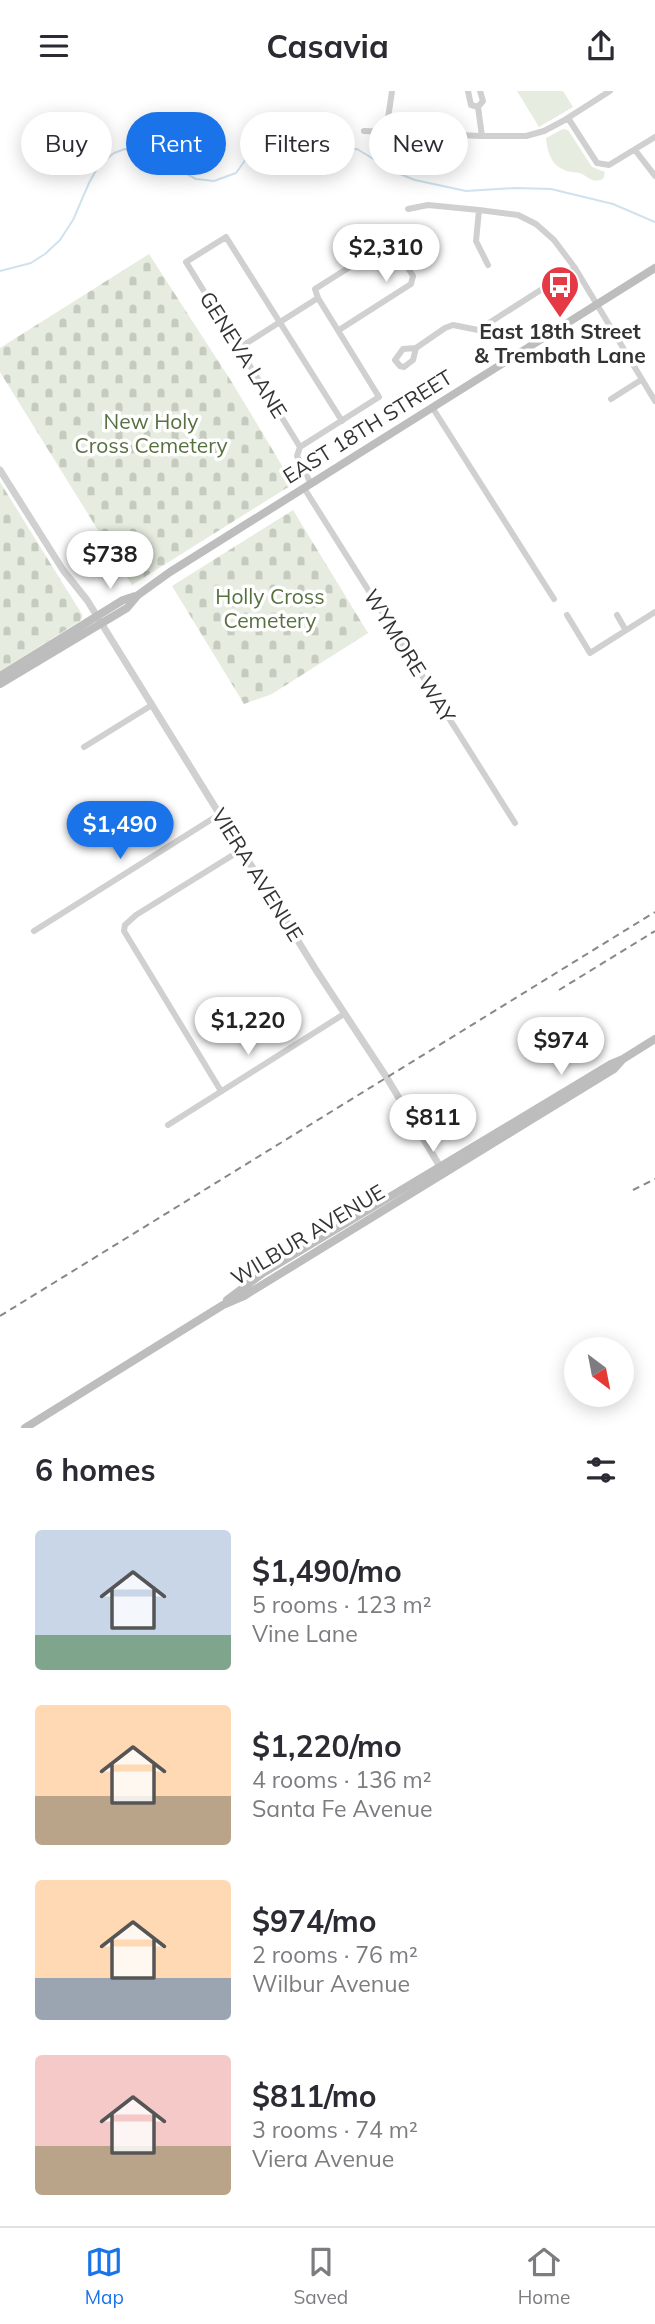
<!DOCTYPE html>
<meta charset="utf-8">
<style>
:root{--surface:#fff;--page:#f7f7f7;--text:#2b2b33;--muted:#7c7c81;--line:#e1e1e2;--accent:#1a73e8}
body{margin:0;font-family:Mulish,sans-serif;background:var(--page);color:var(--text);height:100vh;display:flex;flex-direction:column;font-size:26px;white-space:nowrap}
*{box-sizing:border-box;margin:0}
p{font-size:23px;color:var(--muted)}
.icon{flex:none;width:38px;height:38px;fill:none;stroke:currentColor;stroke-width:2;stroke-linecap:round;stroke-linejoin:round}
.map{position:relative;height:1337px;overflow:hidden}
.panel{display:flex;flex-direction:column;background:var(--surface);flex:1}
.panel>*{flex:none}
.banner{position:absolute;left:21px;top:21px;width:614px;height:63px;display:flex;gap:14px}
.needle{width:46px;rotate:148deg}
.tools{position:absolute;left:564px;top:1246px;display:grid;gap:14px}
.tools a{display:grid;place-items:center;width:70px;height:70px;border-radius:50%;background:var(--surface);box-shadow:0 4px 18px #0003;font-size:35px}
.price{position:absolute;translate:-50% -60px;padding:0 16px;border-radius:24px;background:#fff;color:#222;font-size:23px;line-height:46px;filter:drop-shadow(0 2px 4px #0008)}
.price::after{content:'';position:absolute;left:50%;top:42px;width:21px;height:16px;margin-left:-10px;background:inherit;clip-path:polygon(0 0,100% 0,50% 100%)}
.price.current{background:var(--accent);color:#fff}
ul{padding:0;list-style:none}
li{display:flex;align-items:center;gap:21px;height:175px;padding:0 35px}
li span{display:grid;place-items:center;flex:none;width:196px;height:140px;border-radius:7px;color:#555}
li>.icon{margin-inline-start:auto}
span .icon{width:84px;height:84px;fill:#fffc;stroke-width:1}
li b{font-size:30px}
h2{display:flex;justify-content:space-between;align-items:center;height:84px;padding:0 35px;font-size:30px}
.tag{padding:0 24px;border-radius:32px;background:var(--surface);box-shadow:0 4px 18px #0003;font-size:24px;line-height:63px}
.tag.current{background:var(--accent);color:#fff}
header{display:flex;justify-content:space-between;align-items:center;height:91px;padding:0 35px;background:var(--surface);font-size:32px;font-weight:700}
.tabs{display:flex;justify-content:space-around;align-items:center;height:98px;border-top:2px solid var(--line);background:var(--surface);font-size:19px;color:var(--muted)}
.tabs a{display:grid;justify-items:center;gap:4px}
.tabs .current{color:var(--accent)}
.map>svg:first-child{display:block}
.cemetery{fill:url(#cemetery-stones)}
.green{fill:#e6ecdf}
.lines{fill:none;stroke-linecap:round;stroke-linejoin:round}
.stream{stroke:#cfe2ee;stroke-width:2}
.minor{stroke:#d0d0d0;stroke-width:6}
.tertiary{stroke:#d0d0d0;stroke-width:7}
.secondary{stroke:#bdbdbd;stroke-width:8}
.rail{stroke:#888;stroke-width:2;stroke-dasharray:7 5;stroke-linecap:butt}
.labels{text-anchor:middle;stroke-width:7;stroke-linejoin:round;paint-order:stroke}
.poi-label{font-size:21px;font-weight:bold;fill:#333;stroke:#fff}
.street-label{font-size:21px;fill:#333;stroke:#fff}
.park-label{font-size:21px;fill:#56703f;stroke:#fff}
</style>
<header><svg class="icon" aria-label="menu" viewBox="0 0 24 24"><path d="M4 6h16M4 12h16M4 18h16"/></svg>Casavia<svg class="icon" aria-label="share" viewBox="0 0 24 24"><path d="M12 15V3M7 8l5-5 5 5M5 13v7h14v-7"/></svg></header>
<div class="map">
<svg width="655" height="1337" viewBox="0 0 655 1337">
<defs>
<pattern id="cemetery-stones" width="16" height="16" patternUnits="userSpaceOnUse" patternTransform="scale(1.75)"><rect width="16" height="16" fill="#e6ecdf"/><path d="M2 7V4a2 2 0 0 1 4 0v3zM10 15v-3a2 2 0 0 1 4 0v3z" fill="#c6cbc0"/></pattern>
</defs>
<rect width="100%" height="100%" fill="#fff"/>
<path class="cemetery" d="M 149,163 L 233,293 L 293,393 L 132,494 L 0,281 L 0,257 Z
M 0,391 L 83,525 L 80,530 L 0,580 Z
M 293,419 L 368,542 L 272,603 L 244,613 L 172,495 Z"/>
<path class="green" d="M 517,0 L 563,0 L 573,16 L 539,36 Z
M 563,38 L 568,39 L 592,76 L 605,81 L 603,88 C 593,92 591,88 582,83 C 579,81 576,82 571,81 C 552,77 548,64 546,47 Z"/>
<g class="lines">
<path class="stream" d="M 0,180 L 31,172 L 45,163 L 60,149 L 73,129 L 89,92 L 99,74 L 114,62 L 125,58 L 143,61 L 156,66 L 196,88 L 214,90 L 236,82 L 254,57 L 267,51 L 313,59 L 357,58 L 395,81 L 415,89 L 466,100 L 516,97 L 551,98 L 613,113 L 655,131"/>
<path class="minor" d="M 468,0 L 471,14 L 478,16
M 480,0 L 483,10 L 478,16 L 482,45
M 568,27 L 597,72 L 609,74 L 655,46
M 364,40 L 482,45 L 526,45 L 544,40 L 563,30 L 610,0
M 386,41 L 392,0
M 635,59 L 655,85
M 408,118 L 428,114 L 479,119 L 518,124 L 536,133 L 554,149 L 575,177 L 655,310
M 479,119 L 476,150 L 488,174
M 339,239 L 411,193 L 413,185 L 383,136
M 239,257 L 318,207
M 416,257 L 413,269 L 404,276 L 400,275 L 395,269 L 403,258 L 416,257 L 445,237 L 453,234 L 478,239 L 575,177
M 611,308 L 641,289
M 432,316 L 554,508
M 300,356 L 186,171 L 226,146 L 342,330
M 311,393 L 297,365 L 300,356 L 379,306 L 318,207 L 315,198 L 391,150
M 304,397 L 515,732
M 567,524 L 590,562 L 655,521
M 617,524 L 625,538
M 84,656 L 152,614
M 34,840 L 220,723
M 221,1000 L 124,840 L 125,834 L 136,824 L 241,759
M 168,1034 L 344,923"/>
<path class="tertiary" d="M 0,379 L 63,479 L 87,509 L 316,879 L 387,987 L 442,1079"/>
<path class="secondary" d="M 0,585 L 123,509 L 135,505
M 0,593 L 127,517 L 138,504 L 170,481 L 655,177
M 227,1209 L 263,1182 L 611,973 L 623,968 L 655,948
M 25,1337 L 223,1214 L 244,1205 L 614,978 L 623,968"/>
<path class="rail" d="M 559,899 L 655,840
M 633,1099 L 655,1088
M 0,1225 L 655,821"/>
</g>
<defs>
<symbol id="bus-pin" viewBox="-11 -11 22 30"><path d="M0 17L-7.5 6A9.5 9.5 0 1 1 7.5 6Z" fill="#e63946" stroke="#fff"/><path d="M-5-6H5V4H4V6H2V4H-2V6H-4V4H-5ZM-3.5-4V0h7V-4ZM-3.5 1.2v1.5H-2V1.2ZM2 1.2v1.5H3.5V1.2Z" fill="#fff"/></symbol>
</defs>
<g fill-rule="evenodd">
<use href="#bus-pin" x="538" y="172" width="44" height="60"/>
</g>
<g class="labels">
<g class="poi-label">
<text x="560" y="248">East 18th Street<tspan x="560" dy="24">&amp; Trembath Lane</tspan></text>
</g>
<g class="street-label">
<text transform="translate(243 264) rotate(58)" y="7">GENEVA LANE</text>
<text transform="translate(368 336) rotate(-32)" y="7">EAST 18TH STREET</text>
<text transform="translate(409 565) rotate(58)" y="7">WYMORE WAY</text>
<text transform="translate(257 784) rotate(58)" y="7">VIERA AVENUE</text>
<text transform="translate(308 1144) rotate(-31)" y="7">WILBUR AVENUE</text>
</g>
<g class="park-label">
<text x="151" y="338">New Holy<tspan x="151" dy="24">Cross Cemetery</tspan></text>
<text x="270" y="513">Holly Cross<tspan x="270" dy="24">Cemetery</tspan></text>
</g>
</g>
</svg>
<div class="tools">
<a><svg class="needle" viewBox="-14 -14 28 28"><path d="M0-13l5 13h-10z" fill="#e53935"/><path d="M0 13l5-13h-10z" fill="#7c7c81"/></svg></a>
</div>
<b class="price" style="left:386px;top:193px">$2,310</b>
<b class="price" style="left:110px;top:500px">$738</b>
<b class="price current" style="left:120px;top:770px">$1,490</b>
<b class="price" style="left:248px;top:966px">$1,220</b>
<b class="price" style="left:561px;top:986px">$974</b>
<b class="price" style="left:433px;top:1063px">$811</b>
<div class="banner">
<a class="tag">Buy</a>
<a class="tag current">Rent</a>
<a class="tag">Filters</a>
<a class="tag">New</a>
</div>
</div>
<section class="panel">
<h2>6 homes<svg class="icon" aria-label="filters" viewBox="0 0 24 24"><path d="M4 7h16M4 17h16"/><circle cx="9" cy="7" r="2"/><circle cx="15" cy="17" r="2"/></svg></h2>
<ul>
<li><span style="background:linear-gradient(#c9d6e8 75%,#7fa58c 0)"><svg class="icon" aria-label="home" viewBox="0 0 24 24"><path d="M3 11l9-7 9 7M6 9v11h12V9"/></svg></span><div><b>$1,490/mo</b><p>5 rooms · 123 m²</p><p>Vine Lane</p></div></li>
<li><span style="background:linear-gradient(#ffd9b3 65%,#b9a48a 0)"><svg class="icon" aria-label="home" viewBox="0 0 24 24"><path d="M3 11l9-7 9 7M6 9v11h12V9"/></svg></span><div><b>$1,220/mo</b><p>4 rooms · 136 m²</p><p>Santa Fe Avenue</p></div></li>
<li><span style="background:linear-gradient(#ffd9b3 70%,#9aa5b1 0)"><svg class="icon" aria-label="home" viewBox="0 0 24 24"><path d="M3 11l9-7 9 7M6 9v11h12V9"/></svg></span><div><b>$974/mo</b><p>2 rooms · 76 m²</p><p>Wilbur Avenue</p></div></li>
<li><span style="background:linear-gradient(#f6c9c9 65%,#b9a48a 0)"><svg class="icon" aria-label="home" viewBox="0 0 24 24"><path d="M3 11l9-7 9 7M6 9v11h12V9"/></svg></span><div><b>$811/mo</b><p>3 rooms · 74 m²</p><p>Viera Avenue</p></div></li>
</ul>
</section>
<nav class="tabs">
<a class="current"><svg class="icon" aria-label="map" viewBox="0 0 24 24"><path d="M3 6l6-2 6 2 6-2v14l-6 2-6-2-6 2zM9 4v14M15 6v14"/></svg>Map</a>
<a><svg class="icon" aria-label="saved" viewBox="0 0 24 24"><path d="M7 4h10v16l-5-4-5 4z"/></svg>Saved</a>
<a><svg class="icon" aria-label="home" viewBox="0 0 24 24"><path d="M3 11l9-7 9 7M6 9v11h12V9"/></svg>Home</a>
</nav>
